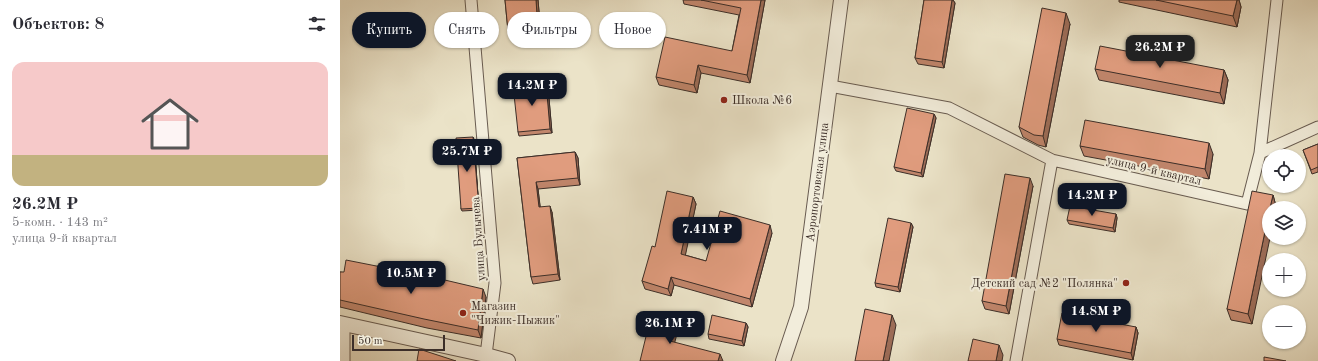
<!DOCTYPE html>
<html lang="ru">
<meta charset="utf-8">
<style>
:root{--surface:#fff;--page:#f2f2f3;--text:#2b2b33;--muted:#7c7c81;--accent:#111827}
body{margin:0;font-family:"Old Standard TT",serif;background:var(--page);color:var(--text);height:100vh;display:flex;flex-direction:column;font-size:15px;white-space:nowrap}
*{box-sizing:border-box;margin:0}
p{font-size:13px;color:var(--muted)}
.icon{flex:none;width:22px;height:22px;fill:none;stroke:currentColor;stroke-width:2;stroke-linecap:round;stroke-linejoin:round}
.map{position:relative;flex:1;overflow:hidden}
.sheet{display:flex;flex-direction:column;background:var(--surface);width:340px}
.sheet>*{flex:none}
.guide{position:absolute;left:12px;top:12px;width:380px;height:36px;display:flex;gap:8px}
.fabs{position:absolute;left:922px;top:149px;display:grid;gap:8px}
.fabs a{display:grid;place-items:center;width:44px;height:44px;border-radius:50%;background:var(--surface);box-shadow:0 1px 3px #0004;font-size:20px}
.scale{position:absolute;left:12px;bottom:10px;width:93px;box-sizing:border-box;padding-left:4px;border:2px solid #3c2e28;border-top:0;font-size:11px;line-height:14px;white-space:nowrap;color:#3c2e28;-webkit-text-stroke:3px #f2eddb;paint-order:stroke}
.price{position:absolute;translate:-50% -34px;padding:0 9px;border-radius:8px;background:var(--accent);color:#fff;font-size:13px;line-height:26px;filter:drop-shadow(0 1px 2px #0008)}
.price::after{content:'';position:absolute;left:50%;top:24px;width:12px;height:9px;margin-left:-6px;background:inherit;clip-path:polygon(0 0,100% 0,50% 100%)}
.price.current{background:#222;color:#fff}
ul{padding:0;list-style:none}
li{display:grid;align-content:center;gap:8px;height:212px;padding:0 12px}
li span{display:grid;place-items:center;height:124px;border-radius:12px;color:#555}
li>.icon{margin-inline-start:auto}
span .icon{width:72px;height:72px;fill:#fffc;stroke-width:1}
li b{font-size:17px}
h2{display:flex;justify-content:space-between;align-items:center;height:48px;padding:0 12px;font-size:17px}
.tag{padding:0 14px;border-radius:18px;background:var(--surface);box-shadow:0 1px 3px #0004;font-size:14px;line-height:36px}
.tag.current{background:var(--accent);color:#fff}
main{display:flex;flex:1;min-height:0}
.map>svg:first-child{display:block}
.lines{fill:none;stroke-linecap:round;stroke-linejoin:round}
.minor-casing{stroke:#685b50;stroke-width:13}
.tertiary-casing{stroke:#685b50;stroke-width:16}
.minor{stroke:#f2eddb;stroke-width:11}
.tertiary{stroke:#f2eddb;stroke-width:14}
.wall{fill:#c1866c;stroke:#3c2e28}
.shaded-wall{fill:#9d6d58;stroke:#3c2e28}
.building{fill:#e09c7e;stroke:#3c2e28}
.poi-dot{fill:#8f2418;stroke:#f2eddb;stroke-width:1.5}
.labels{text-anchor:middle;stroke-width:4;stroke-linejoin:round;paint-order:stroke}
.poi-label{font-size:12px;fill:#3c2e28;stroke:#f2eddb;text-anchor:start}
.street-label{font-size:12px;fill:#3c2e28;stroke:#f2eddb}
</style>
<main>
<section class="sheet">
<h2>Объектов: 8<svg class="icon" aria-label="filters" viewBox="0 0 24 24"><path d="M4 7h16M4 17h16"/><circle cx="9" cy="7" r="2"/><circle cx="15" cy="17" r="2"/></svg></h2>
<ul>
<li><span style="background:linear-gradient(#f6c9c9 75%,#c2b280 0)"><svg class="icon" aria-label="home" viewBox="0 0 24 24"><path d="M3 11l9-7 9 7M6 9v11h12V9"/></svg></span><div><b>26.2M ₽</b><p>5-комн. · 143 m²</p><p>улица 9-й квартал</p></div></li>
</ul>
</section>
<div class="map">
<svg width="978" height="361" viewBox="0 0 978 361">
<rect width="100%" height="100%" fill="#ebe3c8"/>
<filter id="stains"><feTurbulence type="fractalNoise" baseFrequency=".005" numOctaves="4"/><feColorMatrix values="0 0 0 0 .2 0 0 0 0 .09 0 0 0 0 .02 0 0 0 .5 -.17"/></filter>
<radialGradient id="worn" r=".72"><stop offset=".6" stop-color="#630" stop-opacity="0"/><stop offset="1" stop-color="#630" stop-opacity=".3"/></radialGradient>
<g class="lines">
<defs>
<path id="minor" d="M 131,0 L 155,283 L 146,355
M 490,86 L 609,108 L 712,160
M 920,153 L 978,127
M 4,361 L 4,324
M 676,361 L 712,160 L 907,204 L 920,153 L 937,0"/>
<path id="tertiary" d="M 0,323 L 146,355 L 168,361
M 443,361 L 461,307 L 501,0"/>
</defs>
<use href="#minor" class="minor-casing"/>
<use href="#tertiary" class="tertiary-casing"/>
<use href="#minor" class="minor"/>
<use href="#tertiary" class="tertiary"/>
</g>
<path class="wall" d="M 165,0 L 198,0 L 201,35 L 170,37 L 168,31 Z
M 343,0 L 425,0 L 410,83 L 361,73 L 357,93 L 319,85 L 316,77 L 392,51 L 399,15 L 344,4 Z
M 584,0 L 613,0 L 615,3 L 604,68 L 578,64 L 575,58 Z
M 779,0 L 899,0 L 901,7 L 897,27 L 779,2 Z
M 730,24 L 706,147 L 698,145 L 683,137 L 679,127 Z
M 755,69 L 884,70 L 888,80 L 884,104 L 759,80 Z
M 206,82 L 208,87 L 212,133 L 179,136 L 178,132 Z
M 594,114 L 596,118 L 583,177 L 556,171 L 554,167 Z
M 134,139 L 139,210 L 122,211 L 121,209 Z
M 978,144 L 978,172 L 972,174 L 963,150 Z
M 740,146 L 873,154 L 869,179 L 744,156 Z
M 235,152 L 238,158 L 240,185 L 198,189 L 200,207 L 212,212 L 220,280 L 193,284 L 191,277 L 177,158 Z
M 693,186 L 669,314 L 645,309 L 642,301 Z
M 933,195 L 936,206 L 936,208 L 929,208 L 912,324 L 891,320 L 887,309 Z
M 353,197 L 356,204 L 345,255 L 366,261 L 432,233 L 412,307 L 334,285 L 331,296 L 305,289 L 302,281 L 315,247 Z
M 776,214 L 777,218 L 775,232 L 729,224 L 727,220 Z
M 571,223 L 573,227 L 560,292 L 536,287 L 535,283 Z
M 0,272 L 146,297 L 141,338 L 87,328 L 0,307 Z
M 406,323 L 408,327 L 404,346 L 369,339 L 368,334 Z
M 796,327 L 798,333 L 793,360 L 719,345 L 717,339 Z"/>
<path class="shaded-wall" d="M 196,0 L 198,0 L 201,35 L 198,29 Z
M 421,0 L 425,0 L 410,83 L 407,75 Z
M 612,0 L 613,0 L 615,3 L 604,68 L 602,62 Z
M 897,0 L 899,0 L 901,7 L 897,27 L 893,16 Z
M 726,13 L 730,24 L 706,147 L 703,136 Z
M 358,65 L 361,73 L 357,93 L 354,85 Z
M 884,70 L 888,80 L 884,104 L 880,93 Z
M 206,82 L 208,87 L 212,133 L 210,129 Z
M 594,114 L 596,118 L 583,177 L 581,173 Z
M 133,137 L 134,139 L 139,210 L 139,208 Z
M 869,143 L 873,154 L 869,179 L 865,169 Z
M 235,152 L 238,158 L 240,185 L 238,178 Z
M 690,178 L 693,186 L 669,314 L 666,306 Z
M 196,182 L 198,189 L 201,213 L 199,207 Z
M 933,195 L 936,206 L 936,208 L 930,208 Z
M 353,197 L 356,204 L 344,262 L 341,254 Z
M 210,206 L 212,212 L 220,280 L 218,274 Z
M 929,212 L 929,238 L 930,238 L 912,324 L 908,314 Z
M 776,214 L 777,218 L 775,232 L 773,228 Z
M 571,223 L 573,227 L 560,292 L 558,287 Z
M 430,225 L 432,233 L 412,307 L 410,299 Z
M 331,277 L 334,285 L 331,296 L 328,289 Z
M 143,289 L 146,297 L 141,338 L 138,330 Z
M 552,315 L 556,325 L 549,361 L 543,361 Z
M 335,322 L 338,330 L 333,349 L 330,341 Z
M 406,323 L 408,327 L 404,346 L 402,341 Z
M 796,327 L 798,333 L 793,360 L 791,353 Z
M 659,345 L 663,355 L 662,361 L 656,361 Z
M 380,354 L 383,361 L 378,361 Z"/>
<path class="building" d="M 165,0 L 196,0 L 198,29 L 168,31 Z
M 361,0 L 421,0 L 407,75 L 358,65 L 354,85 L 316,77 L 325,37 L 392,51 L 401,8 Z
M 584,0 L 612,0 L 602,62 L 575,58 Z
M 816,0 L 897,0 L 893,16 Z
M 702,8 L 726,13 L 703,136 L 694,135 L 679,127 Z
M 760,46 L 884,70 L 880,93 L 755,69 Z
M 206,82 L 210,129 L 178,132 L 173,85 Z
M 567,108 L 594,114 L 581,173 L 554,167 Z
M 745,120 L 869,143 L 865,169 L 740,146 Z
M 133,137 L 139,208 L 121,209 L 116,138 Z
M 978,144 L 978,167 L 971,170 L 963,150 Z
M 235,152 L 238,178 L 196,182 L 199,207 L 210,206 L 218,274 L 191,277 L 177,158 Z
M 665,174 L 690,178 L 666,306 L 642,301 Z
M 327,191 L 353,197 L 341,254 L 366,261 L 380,211 L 430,225 L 410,299 L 331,277 L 328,289 L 302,281 L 312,246 L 315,247 Z
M 912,191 L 933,195 L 930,208 L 929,208 L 929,212 L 908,314 L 887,309 Z
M 730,206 L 776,214 L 773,228 L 727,220 Z
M 548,218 L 571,223 L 558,287 L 535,283 Z
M 6,260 L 92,277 L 143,289 L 138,330 L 84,319 L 0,300 L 0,272 L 4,272 Z
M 525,309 L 552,315 L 543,361 L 515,361 Z
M 722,313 L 796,327 L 791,353 L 717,339 Z
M 372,315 L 406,323 L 402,341 L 368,334 Z
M 311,316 L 335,322 L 330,341 L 380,354 L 378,361 L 300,361 Z
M 633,339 L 659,345 L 656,361 L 628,361 Z
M 79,349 L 116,361 L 77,361 Z
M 924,357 L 946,361 L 924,361 Z"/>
<g class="poi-dot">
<circle cx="384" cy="100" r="4"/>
<circle cx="786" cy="283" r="4"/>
<circle cx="123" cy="313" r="4"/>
</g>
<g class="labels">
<g class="poi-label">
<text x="392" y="104">Школа №6</text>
<text x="778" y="287" text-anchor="end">Детский сад №2 "Полянка"</text>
<text x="131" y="310">Магазин<tspan x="131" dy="14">"Чижик-Пыжик"</tspan></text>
</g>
<g class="street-label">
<text transform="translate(814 170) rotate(13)" y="4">улица 9-й квартал</text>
<text transform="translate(477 182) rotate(-83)" y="4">Аэропортовская улица</text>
<text transform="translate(138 239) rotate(-94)" y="4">улица Булычева</text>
</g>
</g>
<rect width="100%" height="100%" filter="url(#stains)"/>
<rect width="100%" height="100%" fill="url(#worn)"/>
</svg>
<div class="fabs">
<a><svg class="icon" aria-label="locate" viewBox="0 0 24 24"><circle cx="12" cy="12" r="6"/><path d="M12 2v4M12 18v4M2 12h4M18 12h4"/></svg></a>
<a><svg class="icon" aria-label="layers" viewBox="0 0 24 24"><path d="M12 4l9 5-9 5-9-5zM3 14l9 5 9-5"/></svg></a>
<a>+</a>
<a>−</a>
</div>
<div class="scale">50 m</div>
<b class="price current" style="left:820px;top:69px">26.2M ₽</b>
<b class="price" style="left:192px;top:107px">14.2M ₽</b>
<b class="price" style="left:127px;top:173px">25.7M ₽</b>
<b class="price" style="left:752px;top:217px">14.2M ₽</b>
<b class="price" style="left:367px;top:251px">7.41M ₽</b>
<b class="price" style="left:71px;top:295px">10.5M ₽</b>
<b class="price" style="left:756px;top:333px">14.8M ₽</b>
<b class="price" style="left:330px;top:345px">26.1M ₽</b>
<div class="guide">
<a class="tag current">Купить</a>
<a class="tag">Снять</a>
<a class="tag">Фильтры</a>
<a class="tag">Новое</a>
</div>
</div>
</main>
